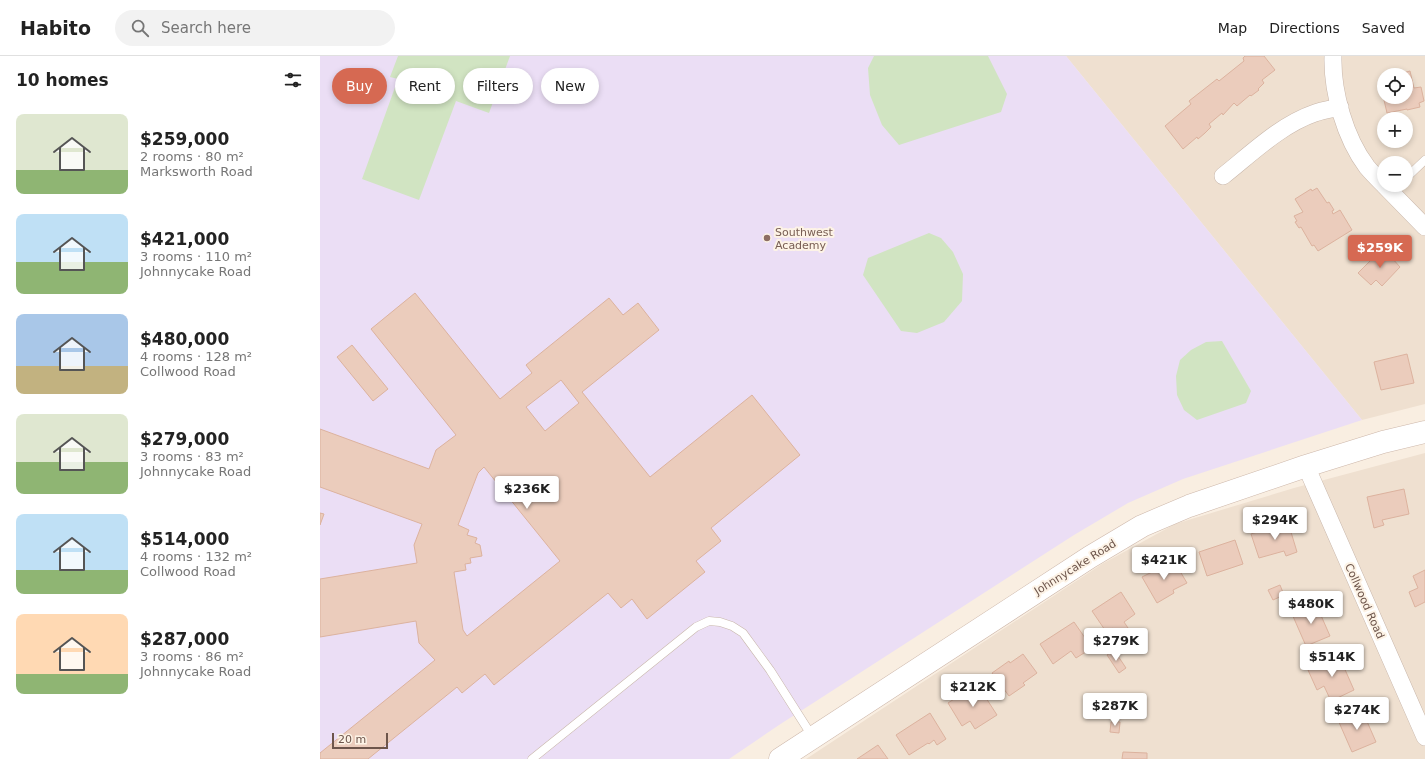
<!DOCTYPE html>
<meta charset="utf-8">
<style>
:root{--surface:#fff;--page:#f2f2f2;--text:#222;--muted:#767676;--line:#e0e0e0;--accent:#d66952}
body{margin:0;font-family:"DejaVu Sans",sans-serif;background:var(--page);color:var(--text);height:100vh;display:flex;flex-direction:column;font-size:15px;white-space:nowrap}
*{box-sizing:border-box;margin:0}
p{font-size:13px;color:var(--muted)}
.icon{flex:none;width:22px;height:22px;fill:none;stroke:currentColor;stroke-width:2;stroke-linecap:round;stroke-linejoin:round}
.map{position:relative;flex:1;overflow:hidden}
.drawer{display:flex;flex-direction:column;background:var(--surface);width:320px}
.drawer>*{flex:none}
.banner{position:absolute;left:12px;top:12px;width:380px;height:36px;display:flex;gap:8px}
.buttons{position:absolute;left:1057px;top:12px;display:grid;gap:8px}
.buttons a{display:grid;place-items:center;width:36px;height:36px;border-radius:50%;background:var(--surface);box-shadow:0 2px 6px #0003;font-size:20px}
.scale{position:absolute;left:12px;bottom:10px;width:56px;box-sizing:border-box;padding-left:4px;border:2px solid #6d554b;border-top:0;font-size:11px;line-height:14px;white-space:nowrap;color:#6d554b;-webkit-text-stroke:3px #fdf3e6;paint-order:stroke}
.price{position:absolute;translate:-50% -34px;padding:0 9px;border-radius:4px;background:#fff;color:#222;font-size:13px;line-height:26px;filter:drop-shadow(0 1px 2px #0008)}
.price::after{content:'';position:absolute;left:50%;top:24px;width:12px;height:9px;margin-left:-6px;background:inherit;clip-path:polygon(0 0,100% 0,50% 100%)}
.price.current{background:var(--accent);color:#fff}
ul{padding:0;list-style:none}
li{display:flex;align-items:center;gap:12px;height:100px;padding:0 16px}
li span{display:grid;place-items:center;flex:none;width:112px;height:80px;border-radius:8px;color:#555}
li>.icon{margin-inline-start:auto}
span .icon{width:48px;height:48px;fill:#fffc;stroke-width:1}
li b{font-size:17px}
h2{display:flex;justify-content:space-between;align-items:center;height:48px;padding:0 16px;font-size:17px}
.tag{padding:0 14px;border-radius:18px;background:var(--surface);box-shadow:0 2px 6px #0003;font-size:14px;line-height:36px}
.tag.current{background:var(--accent);color:#fff}
header{display:flex;align-items:center;gap:24px;box-sizing:border-box;height:56px;padding:0 20px;background:var(--surface);border-bottom:1px solid var(--line)}
header strong{font-size:19px}
nav{display:flex;gap:22px;margin-inline-start:auto;font-size:14px}
.search{width:280px;height:36px;background:var(--page);display:flex;align-items:center;gap:10px;box-sizing:border-box;padding:0 14px;border-radius:22px;color:var(--muted);font-size:15px}
main{display:flex;flex:1;min-height:0}
.map>svg:first-child{display:block}
.residential{fill:#efe0d0;fill-rule:evenodd}
.education{fill:#ebdef5}
.green{fill:#d1e4c2}
.building{fill:#ebccbc;stroke:#dcb29e;fill-rule:evenodd}
.lines{fill:none;stroke-linecap:round;stroke-linejoin:round}
.lane-casing{stroke:#c8b6aa;stroke-width:9}
.street-casing{stroke:#c8b6aa;stroke-width:18}
.secondary-casing{stroke:#cdb7aa;stroke-width:23}
.lane{stroke:#fff;stroke-width:8}
.street{stroke:#fff;stroke-width:17}
.secondary{stroke:#fff;stroke-width:22}
.education-dot{fill:#8d6e63;stroke:#fdf3e6;stroke-width:1.5}
.labels{text-anchor:middle;stroke-width:4;stroke-linejoin:round;paint-order:stroke}
.education-label{font-size:11px;fill:#785e54;stroke:#fdf3e6;text-anchor:start}
.street-label{font-size:11px;fill:#6d554b;stroke:#fdf3e6}
</style>
<header>
<strong>Habito</strong>
<div class="search"><svg class="icon" aria-label="search" viewBox="0 0 24 24"><circle cx="10" cy="10" r="6"/><path d="M15 15l6 6"/></svg>Search here</div>
<nav><a>Map</a><a>Directions</a><a>Saved</a></nav>
</header>
<main>
<section class="drawer">
<h2>10 homes<svg class="icon" aria-label="filters" viewBox="0 0 24 24"><path d="M4 7h16M4 17h16"/><circle cx="9" cy="7" r="2"/><circle cx="15" cy="17" r="2"/></svg></h2>
<ul>
<li><span style="background:linear-gradient(#dfe7d0 70%,#8fb573 0)"><svg class="icon" aria-label="home" viewBox="0 0 24 24"><path d="M3 11l9-7 9 7M6 9v11h12V9"/></svg></span><div><b>$259,000</b><p>2 rooms · 80 m²</p><p>Marksworth Road</p></div></li>
<li><span style="background:linear-gradient(#bfe0f5 60%,#8fb573 0)"><svg class="icon" aria-label="home" viewBox="0 0 24 24"><path d="M3 11l9-7 9 7M6 9v11h12V9"/></svg></span><div><b>$421,000</b><p>3 rooms · 110 m²</p><p>Johnnycake Road</p></div></li>
<li><span style="background:linear-gradient(#a9c7e8 65%,#c2b280 0)"><svg class="icon" aria-label="home" viewBox="0 0 24 24"><path d="M3 11l9-7 9 7M6 9v11h12V9"/></svg></span><div><b>$480,000</b><p>4 rooms · 128 m²</p><p>Collwood Road</p></div></li>
<li><span style="background:linear-gradient(#dfe7d0 60%,#8fb573 0)"><svg class="icon" aria-label="home" viewBox="0 0 24 24"><path d="M3 11l9-7 9 7M6 9v11h12V9"/></svg></span><div><b>$279,000</b><p>3 rooms · 83 m²</p><p>Johnnycake Road</p></div></li>
<li><span style="background:linear-gradient(#bfe0f5 70%,#8fb573 0)"><svg class="icon" aria-label="home" viewBox="0 0 24 24"><path d="M3 11l9-7 9 7M6 9v11h12V9"/></svg></span><div><b>$514,000</b><p>4 rooms · 132 m²</p><p>Collwood Road</p></div></li>
<li><span style="background:linear-gradient(#ffd9b3 75%,#8fb573 0)"><svg class="icon" aria-label="home" viewBox="0 0 24 24"><path d="M3 11l9-7 9 7M6 9v11h12V9"/></svg></span><div><b>$287,000</b><p>3 rooms · 86 m²</p><p>Johnnycake Road</p></div></li>
</ul>
</section>
<div class="map">
<svg width="1105" height="703" viewBox="0 0 1105 703">
<rect width="100%" height="100%" fill="#f9eee1"/>
<path class="residential" d="M 746,0 L 1105,0 L 1105,348 L 1042,364 ZM 1064,19 L 1086,19 L 1086,41 L 1064,41 ZM 1064,63 L 1086,63 L 1086,85 L 1064,85 ZM 1064,107 L 1086,107 L 1086,129 L 1064,129 Z
M 1105,397 L 1105,703 L 486,703 L 782,508 L 855,468 L 974,432 Z"/>
<path class="education" d="M 0,0 L 746,0 L 1042,364 L 863,423 L 808,447 L 754,479 L 459,669 L 409,703 L 0,703 Z"/>
<path class="green" d="M 78,0 L 190,0 L 169,57 L 136,45 L 99,144 L 42,123 L 78,23 L 70,21 Z
M 554,0 L 668,0 L 687,38 L 681,56 L 579,89 L 562,69 L 550,39 L 548,12 Z
M 609,177 L 621,182 L 633,196 L 643,218 L 642,245 L 624,266 L 597,277 L 581,275 L 543,219 L 548,202 Z
M 902,285 L 931,335 L 926,347 L 877,364 L 864,354 L 857,339 L 856,320 L 860,304 L 871,294 L 886,286 Z"/>
<path class="building" d="M 925,0 L 944,0 L 955,14 L 942,24 L 944,27 L 938,33 L 939,34 L 931,40 L 930,39 L 917,50 L 914,47 L 903,59 L 902,57 L 889,68 L 891,71 L 885,77 L 878,83 L 877,81 L 863,93 L 845,70 L 871,48 L 869,45 L 897,23 L 899,25 L 924,5 L 923,2 Z
M 1090,15 L 1094,32 L 1101,31 L 1104,45 L 1099,47 L 1100,51 L 1087,54 L 1087,53 L 1067,57 L 1064,44 L 1068,43 L 1068,41 L 1086,41 L 1086,19 L 1076,19 Z
M 997,132 L 1007,147 L 1009,146 L 1014,154 L 1012,155 L 1013,158 L 1020,154 L 1032,174 L 998,195 L 994,189 L 992,190 L 981,171 L 979,172 L 975,166 L 977,165 L 974,160 L 983,156 L 975,143 L 991,133 L 992,135 Z
M 1063,192 L 1080,211 L 1062,230 L 1056,224 L 1051,229 L 1038,217 Z
M 95,237 L 180,343 L 212,317 L 206,309 L 289,242 L 303,259 L 318,247 L 339,274 L 262,336 L 330,421 L 432,339 L 480,399 L 391,472 L 401,485 L 376,505 L 385,516 L 327,563 L 312,543 L 301,552 L 288,537 L 174,629 L 165,618 L 142,637 L 137,631 L 48,703 L 0,703 L 0,697 L 115,604 L 99,587 L 96,565 L 0,581 L 0,523 L 97,507 L 94,489 L 102,468 L 0,431 L 0,373 L 109,413 L 116,394 L 136,379 L 51,273 ZM 241,324 L 259,347 L 225,375 L 206,351 ZM 164,411 L 240,505 L 147,580 L 143,574 L 134,516 L 146,514 L 145,508 L 151,507 L 150,502 L 162,500 L 160,489 L 155,487 L 157,482 L 147,479 L 149,474 L 138,469 L 158,417 Z
M 32,289 L 68,333 L 53,345 L 17,301 Z
M 1087,298 L 1094,327 L 1061,334 L 1054,306 Z
M 1084,433 L 1089,458 L 1062,464 L 1064,469 L 1054,472 L 1047,441 Z
M 0,457 L 4,458 L 0,469 Z
M 968,466 L 977,496 L 966,500 L 964,495 L 939,502 L 931,478 Z
M 915,484 L 923,508 L 887,520 L 879,496 Z
M 854,505 L 867,527 L 853,534 L 854,537 L 837,547 L 822,521 Z
M 1105,514 L 1105,546 L 1095,551 L 1089,536 L 1098,532 L 1093,520 Z
M 960,529 L 964,539 L 953,544 L 948,534 Z
M 801,536 L 815,558 L 804,566 L 810,575 L 800,582 L 793,572 L 787,577 L 772,555 Z
M 996,548 L 1010,580 L 986,590 L 972,558 Z
M 754,566 L 772,592 L 756,602 L 751,595 L 733,608 L 720,588 Z
M 794,594 L 806,612 L 799,617 L 787,599 Z
M 703,598 L 717,617 L 703,627 L 705,629 L 689,640 L 672,617 L 689,605 L 690,607 Z
M 1019,600 L 1034,634 L 1011,645 L 1004,630 L 997,634 L 988,614 Z
M 657,628 L 677,659 L 655,673 L 650,665 L 642,670 L 628,647 Z
M 1042,654 L 1056,686 L 1032,696 L 1018,664 Z
M 610,657 L 626,683 L 617,689 L 614,684 L 609,688 L 608,687 L 589,699 L 576,679 Z
M 791,666 L 800,666 L 799,677 L 790,676 Z
M 558,689 L 568,703 L 537,703 Z
M 803,696 L 827,697 L 827,703 L 802,703 Z"/>
<g class="lines">
<defs>
<path id="lane" d="M 1086,122 L 1105,104
M 212,703 L 376,571 L 389,565 L 400,566 L 412,570 L 423,577 L 450,614 L 492,680"/>
<path id="street" d="M 1013,0 C 1012,36 1025,82 1047,111 C 1052,117 1058,123 1064,129
M 903,120 C 931,98 960,69 995,57 C 1003,54 1012,53 1020,51
M 1064,129 L 1105,171
M 986,410 L 1105,681"/>
<path id="secondary" d="M 460,703 L 770,501 L 822,470 L 869,450 L 986,410 L 1063,386 L 1105,376"/>
</defs>
<use href="#lane" class="lane-casing"/>
<use href="#street" class="street-casing"/>
<use href="#secondary" class="secondary-casing"/>
<use href="#lane" class="lane"/>
<use href="#street" class="street"/>
<use href="#secondary" class="secondary"/>
</g>
<circle class="education-dot" cx="447" cy="182" r="4"/>
<g class="labels">
<g class="education-label">
<text x="455" y="180">Southwest<tspan x="455" dy="13">Academy</tspan></text>
</g>
<g class="street-label">
<text transform="translate(755 511) rotate(-32)" y="4">Johnnycake Road</text>
<text transform="translate(1045 545) rotate(66)" y="4">Collwood Road</text>
</g>
</g>
</svg>
<div class="buttons">
<a><svg class="icon" aria-label="locate" viewBox="0 0 24 24"><circle cx="12" cy="12" r="6"/><path d="M12 2v4M12 18v4M2 12h4M18 12h4"/></svg></a>
<a>+</a>
<a>−</a>
</div>
<div class="scale">20 m</div>
<b class="price current" style="left:1060px;top:213px">$259K</b>
<b class="price" style="left:207px;top:454px">$236K</b>
<b class="price" style="left:955px;top:485px">$294K</b>
<b class="price" style="left:844px;top:525px">$421K</b>
<b class="price" style="left:991px;top:569px">$480K</b>
<b class="price" style="left:796px;top:606px">$279K</b>
<b class="price" style="left:1012px;top:622px">$514K</b>
<b class="price" style="left:653px;top:652px">$212K</b>
<b class="price" style="left:795px;top:671px">$287K</b>
<b class="price" style="left:1037px;top:675px">$274K</b>
<div class="banner">
<a class="tag current">Buy</a>
<a class="tag">Rent</a>
<a class="tag">Filters</a>
<a class="tag">New</a>
</div>
</div>
</main>
